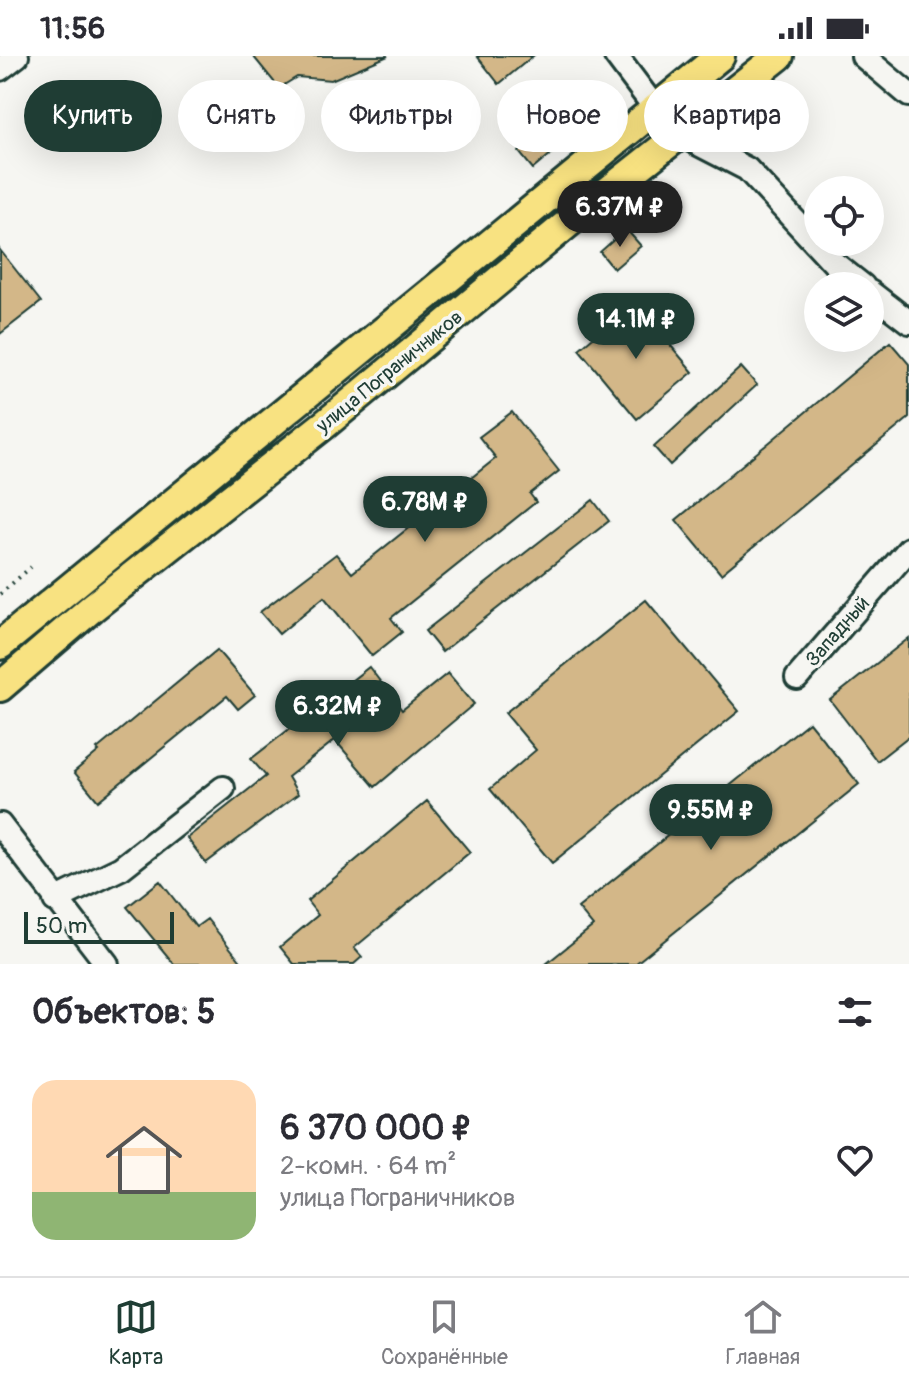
<!DOCTYPE html>
<html lang="ru">
<meta charset="utf-8">
<style>
:root{--surface:#fff;--page:#f2f2f3;--text:#2b2b33;--muted:#7c7c81;--line:#e1e1e2;--accent:#1f3d34}
body{margin:0;font-family:Pangolin,sans-serif;background:var(--page);color:var(--text);height:100vh;display:flex;flex-direction:column;font-size:30px;white-space:nowrap}
*{box-sizing:border-box;margin:0}
p{font-size:26px;color:var(--muted)}
.icon{flex:none;width:44px;height:44px;fill:none;stroke:currentColor;stroke-width:2;stroke-linecap:round;stroke-linejoin:round}
.map{position:relative;height:908px;overflow:hidden}
.sheet{display:flex;flex-direction:column;background:var(--surface);flex:1}
.sheet>*{flex:none}
.hud{position:absolute;left:24px;top:24px;width:862px;height:72px;display:flex;gap:16px}
.tools{position:absolute;left:804px;top:120px;display:grid;gap:16px}
.tools a{display:grid;place-items:center;width:80px;height:80px;border-radius:50%;background:var(--surface);box-shadow:0 8px 32px #0002;font-size:40px}
.scale{position:absolute;left:24px;bottom:20px;width:150px;box-sizing:border-box;padding-left:8px;border:4px solid #1f3d34;border-top:0;font-size:22px;line-height:28px;white-space:nowrap;color:#1f3d34;-webkit-text-stroke:6px #f6f6f2;paint-order:stroke}
.price{position:absolute;translate:-50% -68px;padding:0 18px;border-radius:28px;background:var(--accent);color:#fff;font-size:26px;line-height:52px;filter:drop-shadow(0 2px 4px #0008)}
.price::after{content:'';position:absolute;left:50%;top:48px;width:24px;height:18px;margin-left:-12px;background:inherit;clip-path:polygon(0 0,100% 0,50% 100%)}
.price.active{background:#222;color:#fff}
ul{padding:0;list-style:none}
li{display:flex;align-items:center;gap:24px;height:200px;padding:0 32px}
li+li{border-top:2px solid var(--line)}
li span{display:grid;place-items:center;flex:none;width:224px;height:160px;border-radius:24px;color:#555}
li>.icon{margin-inline-start:auto}
span .icon{width:96px;height:96px;fill:#fffc;stroke-width:1}
li b{font-size:34px}
h2{display:flex;justify-content:space-between;align-items:center;height:96px;padding:0 32px;font-size:34px}
.pill{padding:0 28px;border-radius:36px;background:var(--surface);box-shadow:0 8px 32px #0002;font-size:28px;line-height:72px}
.pill.active{background:var(--accent);color:#fff}
.status{display:flex;justify-content:space-between;align-items:center;height:56px;padding:0 40px;background:var(--surface);direction:ltr}
.status svg{height:22px;fill:currentColor}
.menu{display:flex;justify-content:space-around;align-items:center;height:112px;border-top:2px solid var(--line);background:var(--surface);font-size:22px;color:var(--muted)}
.menu a{display:grid;justify-items:center;gap:4px}
.menu .active{color:var(--accent)}
.map>svg:first-child{display:block}
.building{fill:#d3b788;stroke:#1f3d34;stroke-width:2}
.lines{fill:none;stroke-linecap:round;stroke-linejoin:round}
.minor-casing{stroke:#1f3d34;stroke-width:28}
.major-casing{stroke:#1f3d34;stroke-width:34}
.path{stroke:#1f3d34;stroke-width:4;stroke-dasharray:2 6;stroke-linecap:butt}
.minor{stroke:#f6f6f2;stroke-width:22}
.major{stroke:#f8e281;stroke-width:28}
.labels{text-anchor:middle;stroke-width:7;stroke-linejoin:round;paint-order:stroke}
.street-label{font-size:20px;fill:#1f3d34;stroke:#f6f6f2}
</style>
<div class="status"><b>11:56</b><svg viewBox="0 0 49 12"><path d="M0 12V9h3v3zM5 12V6h3v6zM10 12V3h3v9zM15 12V0h3v12zM26 1h20v11H26zM47 4h2v5h-2z"/></svg></div>
<div class="map">
<svg width="909" height="908" viewBox="0 0 909 908">
<rect width="100%" height="100%" fill="#f6f6f2"/>
<filter id="ink" filterUnits="userSpaceOnUse"><feTurbulence type="fractalNoise" baseFrequency=".0125" numOctaves="2"/><feDisplacementMap in="SourceGraphic" scale="16" xChannelSelector="R" yChannelSelector="G"/><feConvolveMatrix kernelMatrix="1 2 1 2 8 2 1 2 1" color-interpolation-filters="sRGB"/></filter>
<g filter="url(#ink)">
<path class="building" d="M 253,0 L 388,0 L 331,24 L 297,21 L 279,32 Z
M 477,0 L 533,0 L 499,28 Z
M 550,70 L 564,87 L 533,113 L 519,96 Z
M 626,173 L 641,190 L 614,213 L 600,196 Z
M 0,194 L 41,246 L 0,278 Z
M 634,246 L 693,316 L 637,363 L 579,293 Z
M 890,286 L 909,308 L 909,362 L 721,518 L 676,464 Z
M 741,311 L 757,329 L 670,409 L 654,391 Z
M 512,356 L 559,415 L 530,438 L 536,446 L 391,562 L 402,576 L 372,600 L 324,541 L 279,578 L 260,556 L 336,498 L 352,517 L 496,402 L 479,381 Z
M 593,444 L 609,465 L 442,596 L 425,575 Z
M 646,544 L 739,655 L 552,807 L 490,733 L 536,694 L 505,657 Z
M 909,582 L 909,680 L 877,705 L 830,644 Z
M 217,594 L 255,639 L 238,653 L 227,640 L 98,745 L 74,716 L 99,695 L 97,693 Z
M 369,611 L 402,654 L 448,617 L 474,648 L 375,731 L 335,684 L 288,721 L 298,738 L 206,807 L 187,782 L 266,720 L 251,703 Z
M 809,666 L 859,728 L 635,908 L 546,908 L 593,870 L 578,852 Z
M 427,745 L 470,796 L 354,892 L 362,901 L 354,908 L 294,908 L 280,891 L 318,859 L 307,845 Z
M 160,825 L 196,871 L 207,863 L 243,908 L 174,908 L 127,851 Z"/>
<g class="lines">
<defs>
<path id="minor" d="M 616,0 L 655,52
M 863,0 L 909,39
M 0,13 L 17,0
M 681,79 L 747,113 L 835,208 L 863,230
M 870,236 L 909,266
M 797,622 L 909,493
M 0,769 L 107,908
M 55,844 L 121,812 L 223,732"/>
<path id="major" d="M 0,589 L 720,0
M 0,631 L 92,552 L 324,369 L 578,159 L 779,0"/>
</defs>
<use href="#minor" class="minor-casing"/>
<use href="#major" class="major-casing"/>
<path class="path" d="M 0,538 L 31,511"/>
<use href="#minor" class="minor"/>
<use href="#major" class="major"/>
</g>
</g>
<g class="labels">
<g class="street-label">
<text transform="translate(389 315) rotate(-39)" y="7">улица Пограничников</text>
<text transform="translate(837 575) rotate(-49)" y="7">Западный</text>
</g>
</g>
</svg>
<div class="tools">
<a><svg class="icon" aria-label="locate" viewBox="0 0 24 24"><circle cx="12" cy="12" r="6"/><path d="M12 2v4M12 18v4M2 12h4M18 12h4"/></svg></a>
<a><svg class="icon" aria-label="layers" viewBox="0 0 24 24"><path d="M12 4l9 5-9 5-9-5zM3 14l9 5 9-5"/></svg></a>
</div>
<div class="scale">50 m</div>
<b class="price active" style="left:620px;top:193px">6.37M ₽</b>
<b class="price" style="left:636px;top:305px">14.1M ₽</b>
<b class="price" style="left:425px;top:488px">6.78M ₽</b>
<b class="price" style="left:338px;top:692px">6.32M ₽</b>
<b class="price" style="left:711px;top:796px">9.55M ₽</b>
<div class="hud">
<a class="pill active">Купить</a>
<a class="pill">Снять</a>
<a class="pill">Фильтры</a>
<a class="pill">Новое</a>
<a class="pill">Квартира</a>
</div>
</div>
<section class="sheet">
<h2>Объектов: 5<svg class="icon" aria-label="filters" viewBox="0 0 24 24"><path d="M4 7h16M4 17h16"/><circle cx="9" cy="7" r="2"/><circle cx="15" cy="17" r="2"/></svg></h2>
<ul>
<li><span style="background:linear-gradient(#ffd9b3 70%,#8fb573 0)"><svg class="icon" aria-label="home" viewBox="0 0 24 24"><path d="M3 11l9-7 9 7M6 9v11h12V9"/></svg></span><div><b>6 370 000 ₽</b><p>2-комн. · 64 m²</p><p>улица Пограничников</p></div><svg class="icon" aria-label="heart" viewBox="0 0 24 24"><path d="M12 20l-8-8c-3-5 5-10 8-4 3-6 11-1 8 4z"/></svg></li>
</ul>
</section>
<nav class="menu">
<a class="active"><svg class="icon" aria-label="map" viewBox="0 0 24 24"><path d="M3 6l6-2 6 2 6-2v14l-6 2-6-2-6 2zM9 4v14M15 6v14"/></svg>Карта</a>
<a><svg class="icon" aria-label="saved" viewBox="0 0 24 24"><path d="M7 4h10v16l-5-4-5 4z"/></svg>Сохранённые</a>
<a><svg class="icon" aria-label="home" viewBox="0 0 24 24"><path d="M3 11l9-7 9 7M6 9v11h12V9"/></svg>Главная</a>
</nav>
